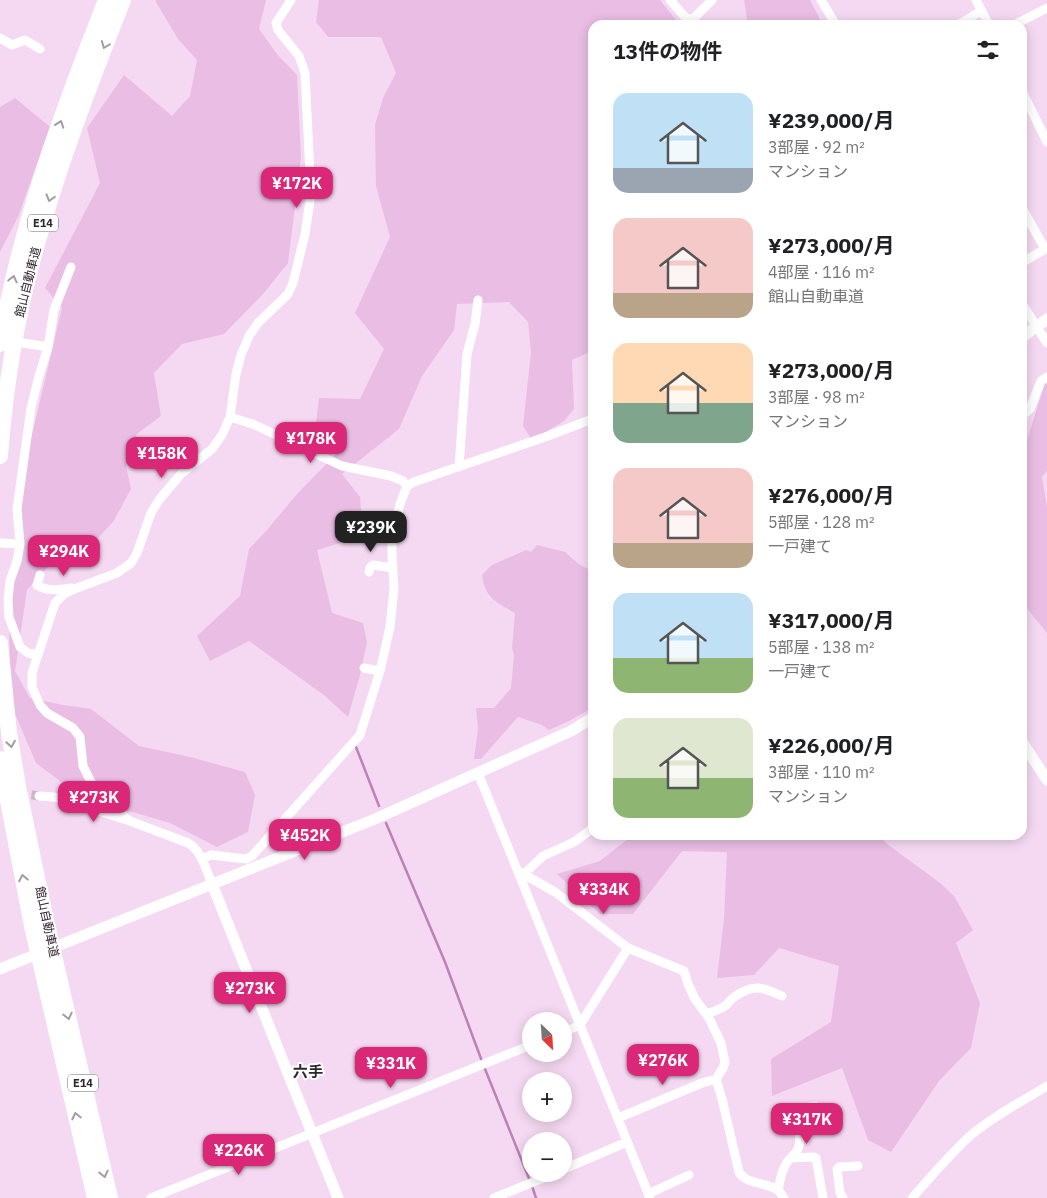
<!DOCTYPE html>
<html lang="ja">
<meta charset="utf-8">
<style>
:root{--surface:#fff;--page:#f2f2f2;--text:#202124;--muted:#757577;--accent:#db2777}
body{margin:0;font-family:"IBM Plex Sans","Noto Sans JP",sans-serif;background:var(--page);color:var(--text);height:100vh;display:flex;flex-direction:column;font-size:19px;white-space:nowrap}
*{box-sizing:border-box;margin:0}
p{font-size:16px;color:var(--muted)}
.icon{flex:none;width:28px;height:28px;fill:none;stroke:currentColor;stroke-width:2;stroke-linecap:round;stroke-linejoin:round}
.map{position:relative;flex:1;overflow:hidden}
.drawer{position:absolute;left:588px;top:20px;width:439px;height:820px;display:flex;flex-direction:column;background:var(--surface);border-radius:15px;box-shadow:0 2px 12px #0003}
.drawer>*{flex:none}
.needle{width:32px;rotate:155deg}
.buttons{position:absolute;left:522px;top:1012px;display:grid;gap:10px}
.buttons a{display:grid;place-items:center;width:50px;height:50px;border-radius:50%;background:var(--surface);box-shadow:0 2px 12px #0003;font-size:25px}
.price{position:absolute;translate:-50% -42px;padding:0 11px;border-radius:10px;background:var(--accent);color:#fff;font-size:16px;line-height:32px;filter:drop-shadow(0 1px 2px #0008)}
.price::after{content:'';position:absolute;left:50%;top:30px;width:15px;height:11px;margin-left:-8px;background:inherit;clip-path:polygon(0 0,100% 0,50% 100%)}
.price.active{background:#222;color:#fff}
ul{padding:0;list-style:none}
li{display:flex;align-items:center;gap:15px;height:125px;padding:0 25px}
li span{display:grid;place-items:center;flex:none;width:140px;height:100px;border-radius:15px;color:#555}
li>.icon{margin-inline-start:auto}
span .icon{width:60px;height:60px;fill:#fffc;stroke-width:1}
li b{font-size:21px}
h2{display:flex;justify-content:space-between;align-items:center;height:60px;padding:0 25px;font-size:21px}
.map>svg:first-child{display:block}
.green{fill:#eabde5}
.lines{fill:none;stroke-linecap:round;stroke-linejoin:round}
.stream{stroke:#bc81b7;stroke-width:2.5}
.minor-tunnel{stroke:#cdb5cb;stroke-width:9;stroke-dasharray:9 4.5;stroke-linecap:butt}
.minor{stroke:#fff;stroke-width:9}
.tertiary{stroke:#fff;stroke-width:11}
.motorway{stroke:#fff;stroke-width:16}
.oneway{stroke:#a19da1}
.labels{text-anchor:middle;stroke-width:4;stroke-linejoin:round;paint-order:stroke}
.shield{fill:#fff;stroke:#6d666d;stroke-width:1}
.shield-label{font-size:11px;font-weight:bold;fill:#2f252e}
.street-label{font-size:12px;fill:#2f252e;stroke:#fff}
.quarter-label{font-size:15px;font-weight:bold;fill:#2f252e;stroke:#fff}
</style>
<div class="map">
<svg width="1047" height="1198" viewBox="0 0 1047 1198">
<rect width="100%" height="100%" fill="#f5d9f2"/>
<path class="green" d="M 156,0 L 266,0 L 259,29 L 277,54 L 297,75 L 301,157 L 288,263 L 264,293 L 224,334 L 182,344 L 154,373 L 161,416 L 137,434 L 126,466 L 131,489 L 113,522 L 97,539 L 63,550 L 27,590 L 15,671 L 30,698 L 63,705 L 91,709 L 139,746 L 190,757 L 245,772 L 255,795 L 248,832 L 217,847 L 170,823 L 81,797 L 36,763 L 10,702 L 9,617 L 22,477 L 62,308 L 45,288 L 100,183 L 87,128 L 124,75 L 172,116 L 190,96 L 197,60 L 178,39 L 156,2 Z
M 319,0 L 660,0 L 680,25 L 592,25 L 592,351 L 572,360 L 574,409 L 564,421 L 532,440 L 523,426 L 531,352 L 528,322 L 509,302 L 457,304 L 454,330 L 422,376 L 399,429 L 342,474 L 360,497 L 363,536 L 317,550 L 332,613 L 363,623 L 367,642 L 360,675 L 348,717 L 325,696 L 249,641 L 210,661 L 197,636 L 240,596 L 249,549 L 267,530 L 297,494 L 339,451 L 316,422 L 319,398 L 360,399 L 384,349 L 355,313 L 390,237 L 376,186 L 375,125 L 383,98 L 396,73 L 381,37 L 328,37 L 316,22 Z
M 744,0 L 810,0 L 823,25 L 748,25 Z
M 15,98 L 50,127 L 18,217 L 0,252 L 0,107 Z
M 1045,383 L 1047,383 L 1047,471 L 1042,477 L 1047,507 L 1047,633 L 1021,601 L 1021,459 Z
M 537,545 L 565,552 L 580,565 L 592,571 L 592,708 L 569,721 L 549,730 L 542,725 L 518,717 L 481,759 L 474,759 L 478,729 L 476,708 L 494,708 L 511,688 L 514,655 L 512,648 L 515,613 C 497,602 485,599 482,575 L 492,565 L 526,550 L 531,552 Z
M 633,835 L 880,835 L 887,844 L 940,883 L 954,896 L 973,930 L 956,943 L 980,1003 L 971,1048 L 939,1081 L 891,1152 L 868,1140 L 842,1068 L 772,1096 L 771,1059 L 831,1022 L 839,966 L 779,948 L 754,975 L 717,978 L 724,919 L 727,852 L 682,851 L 633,914 L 600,914 L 557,874 L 600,861 Z"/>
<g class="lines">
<path class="stream" d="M 356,747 L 379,806
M 386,823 L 445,962 L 483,1064 L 530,1181
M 532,1186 L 536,1198"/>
<path class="minor-tunnel" d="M 18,793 L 39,796"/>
<path class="minor" d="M 670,0 L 685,17 L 692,20
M 821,0 L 836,25
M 976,0 L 989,25
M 691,25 L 692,20 L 712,0
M 958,25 L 981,11
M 1014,25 L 1047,8
M 0,38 L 12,45 L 25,40 L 40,49
M 1021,89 L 1047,142
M 1021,206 L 1045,249
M 1021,263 L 1047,248
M 1021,302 L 1047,343
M 11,341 L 48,347
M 230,417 L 255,425 L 342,466 L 391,476 L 403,481 L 407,486
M 1021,417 L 1030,409 L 1041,381 L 1047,377
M 459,467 L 467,354 L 475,324 L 478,300
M 0,543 L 20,544
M 369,572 L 370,568 L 373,565 L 393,568
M 40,575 L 37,585 C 47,592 60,589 72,588
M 38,655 L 28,653 L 20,647 L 9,617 L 8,599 L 10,581 L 17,561 L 20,544 L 17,509 L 31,408 L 39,376 L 48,347 L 54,310 L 71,267
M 364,668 L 380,671
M 478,773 L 650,1198
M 39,796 L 54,797 L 130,821 L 188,843 C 202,851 206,870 212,884
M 130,821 L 106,802 L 91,782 L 83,766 L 80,737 L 73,728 L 47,713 L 40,705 L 32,687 L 32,673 L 55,603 L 64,594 L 77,588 L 117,573 L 131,563 L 137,553 L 151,513 L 159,500 L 181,474 L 212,449 L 222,435 L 230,417 L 236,374 L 241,355 L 249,336 L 258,323 L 288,294 L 293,283 L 305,234 L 311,194 L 305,73 L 299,56 L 278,30 L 276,23 L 291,0
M 202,859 L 211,855 L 246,859 L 252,856 L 360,735 L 380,671 L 390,627 L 394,588 L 392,556 L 392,537 L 400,504 L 407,486 L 414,482 L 548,436 L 592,419
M 518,871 L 555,892 L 628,948 L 684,971 L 688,984 L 695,999 L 709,1018 L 721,1043 L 725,1062 L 723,1068 L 716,1079 L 722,1099 L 739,1172 C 746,1185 769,1182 779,1191 C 781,1193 782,1196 784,1198
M 524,874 L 543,856 L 574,842 L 592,829
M 706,1014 C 712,1012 719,1010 725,1006 C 728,1004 730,1000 733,998 C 753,983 762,987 782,996
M 564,1032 L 580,1025 L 628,948
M 618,1118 L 702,1083 L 716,1079
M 791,1158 L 814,1157 L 816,1158 L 823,1198
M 564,1169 L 627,1142
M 778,1190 C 780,1182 781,1171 786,1164 C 789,1158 796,1154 798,1149 C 803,1138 797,1125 798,1113 C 801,1107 809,1107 815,1106
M 648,1194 L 689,1175
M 151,1198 L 531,1045
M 494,1198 L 553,1174
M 843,1198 L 840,1193 L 837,1169 L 839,1167 L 858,1166
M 912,1198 C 931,1177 949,1155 970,1136 C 993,1116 1021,1102 1047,1086"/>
<path class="tertiary" d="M 1021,338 L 1047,319
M 1021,740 L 1047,780
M 212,884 L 338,1198
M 0,969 L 375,819 L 571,731 L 592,718"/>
<path class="motorway" d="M 0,344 C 20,225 62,112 106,0
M 0,456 C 5,391 15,325 32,262 C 56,172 89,86 123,0
M 0,643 L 9,733 L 18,786 L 46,921 L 110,1198
M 0,759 L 32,926 L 95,1198"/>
</g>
<defs><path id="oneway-chevron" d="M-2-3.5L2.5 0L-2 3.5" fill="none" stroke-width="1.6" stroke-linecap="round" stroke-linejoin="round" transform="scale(1.25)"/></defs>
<g class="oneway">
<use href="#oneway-chevron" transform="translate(105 45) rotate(111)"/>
<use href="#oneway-chevron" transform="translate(60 124) rotate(-71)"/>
<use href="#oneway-chevron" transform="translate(50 198) rotate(106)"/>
<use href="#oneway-chevron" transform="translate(13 279) rotate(-77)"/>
<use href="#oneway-chevron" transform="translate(11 744) rotate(81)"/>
<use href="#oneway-chevron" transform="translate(23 878) rotate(-101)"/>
<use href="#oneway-chevron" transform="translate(68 1016) rotate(77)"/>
<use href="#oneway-chevron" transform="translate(76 1116) rotate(-103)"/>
<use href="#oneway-chevron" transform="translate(104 1174) rotate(77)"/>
</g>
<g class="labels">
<g class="shield">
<rect x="28" y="214.5" width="30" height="17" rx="4"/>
<rect x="68" y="1074.5" width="30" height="17" rx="4"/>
</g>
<g class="shield-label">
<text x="43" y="227">E14</text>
<text x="83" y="1087">E14</text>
</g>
<g class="street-label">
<text transform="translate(28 282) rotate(-76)" y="4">館山自動車道</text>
<text transform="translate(47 922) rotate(78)" y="4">館山自動車道</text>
</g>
<g class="quarter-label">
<text x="308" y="1077">六手</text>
</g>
</g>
</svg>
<div class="buttons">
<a><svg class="needle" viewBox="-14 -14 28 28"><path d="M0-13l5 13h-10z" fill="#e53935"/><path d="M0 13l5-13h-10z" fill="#757577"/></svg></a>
<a>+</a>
<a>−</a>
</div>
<b class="price" style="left:297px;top:209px">¥172K</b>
<b class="price" style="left:311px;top:464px">¥178K</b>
<b class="price" style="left:162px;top:479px">¥158K</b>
<b class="price active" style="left:371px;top:553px">¥239K</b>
<b class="price" style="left:64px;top:577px">¥294K</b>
<b class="price" style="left:94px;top:823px">¥273K</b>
<b class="price" style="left:305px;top:861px">¥452K</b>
<b class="price" style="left:604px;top:915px">¥334K</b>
<b class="price" style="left:250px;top:1014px">¥273K</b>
<b class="price" style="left:663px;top:1086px">¥276K</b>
<b class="price" style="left:391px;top:1089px">¥331K</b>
<b class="price" style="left:807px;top:1145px">¥317K</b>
<b class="price" style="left:239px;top:1176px">¥226K</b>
<section class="drawer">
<h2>13件の物件<svg class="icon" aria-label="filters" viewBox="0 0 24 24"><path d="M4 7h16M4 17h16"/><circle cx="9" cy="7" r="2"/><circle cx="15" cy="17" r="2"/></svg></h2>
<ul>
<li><span style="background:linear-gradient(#bfe0f5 75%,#9aa5b1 0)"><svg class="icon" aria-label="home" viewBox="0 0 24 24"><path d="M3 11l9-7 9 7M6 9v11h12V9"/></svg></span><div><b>¥239,000/月</b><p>3部屋 · 92 m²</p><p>マンション</p></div></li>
<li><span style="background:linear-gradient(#f6c9c9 75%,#b9a48a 0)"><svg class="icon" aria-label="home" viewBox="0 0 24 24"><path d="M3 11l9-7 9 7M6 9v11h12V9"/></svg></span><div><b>¥273,000/月</b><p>4部屋 · 116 m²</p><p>館山自動車道</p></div></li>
<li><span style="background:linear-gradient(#ffd9b3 60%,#7fa58c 0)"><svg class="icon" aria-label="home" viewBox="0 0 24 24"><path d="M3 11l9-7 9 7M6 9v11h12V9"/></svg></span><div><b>¥273,000/月</b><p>3部屋 · 98 m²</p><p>マンション</p></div></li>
<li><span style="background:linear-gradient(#f6c9c9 75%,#b9a48a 0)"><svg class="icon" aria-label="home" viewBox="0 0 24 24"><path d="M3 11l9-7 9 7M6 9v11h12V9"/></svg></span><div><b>¥276,000/月</b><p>5部屋 · 128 m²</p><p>一戸建て</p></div></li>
<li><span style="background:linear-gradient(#bfe0f5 65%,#8fb573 0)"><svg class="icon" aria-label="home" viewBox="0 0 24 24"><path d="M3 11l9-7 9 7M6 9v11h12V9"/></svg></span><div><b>¥317,000/月</b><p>5部屋 · 138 m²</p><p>一戸建て</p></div></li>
<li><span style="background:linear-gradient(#dfe7d0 60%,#8fb573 0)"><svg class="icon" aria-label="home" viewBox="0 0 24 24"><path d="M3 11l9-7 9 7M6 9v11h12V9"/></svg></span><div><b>¥226,000/月</b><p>3部屋 · 110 m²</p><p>マンション</p></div></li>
</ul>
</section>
</div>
